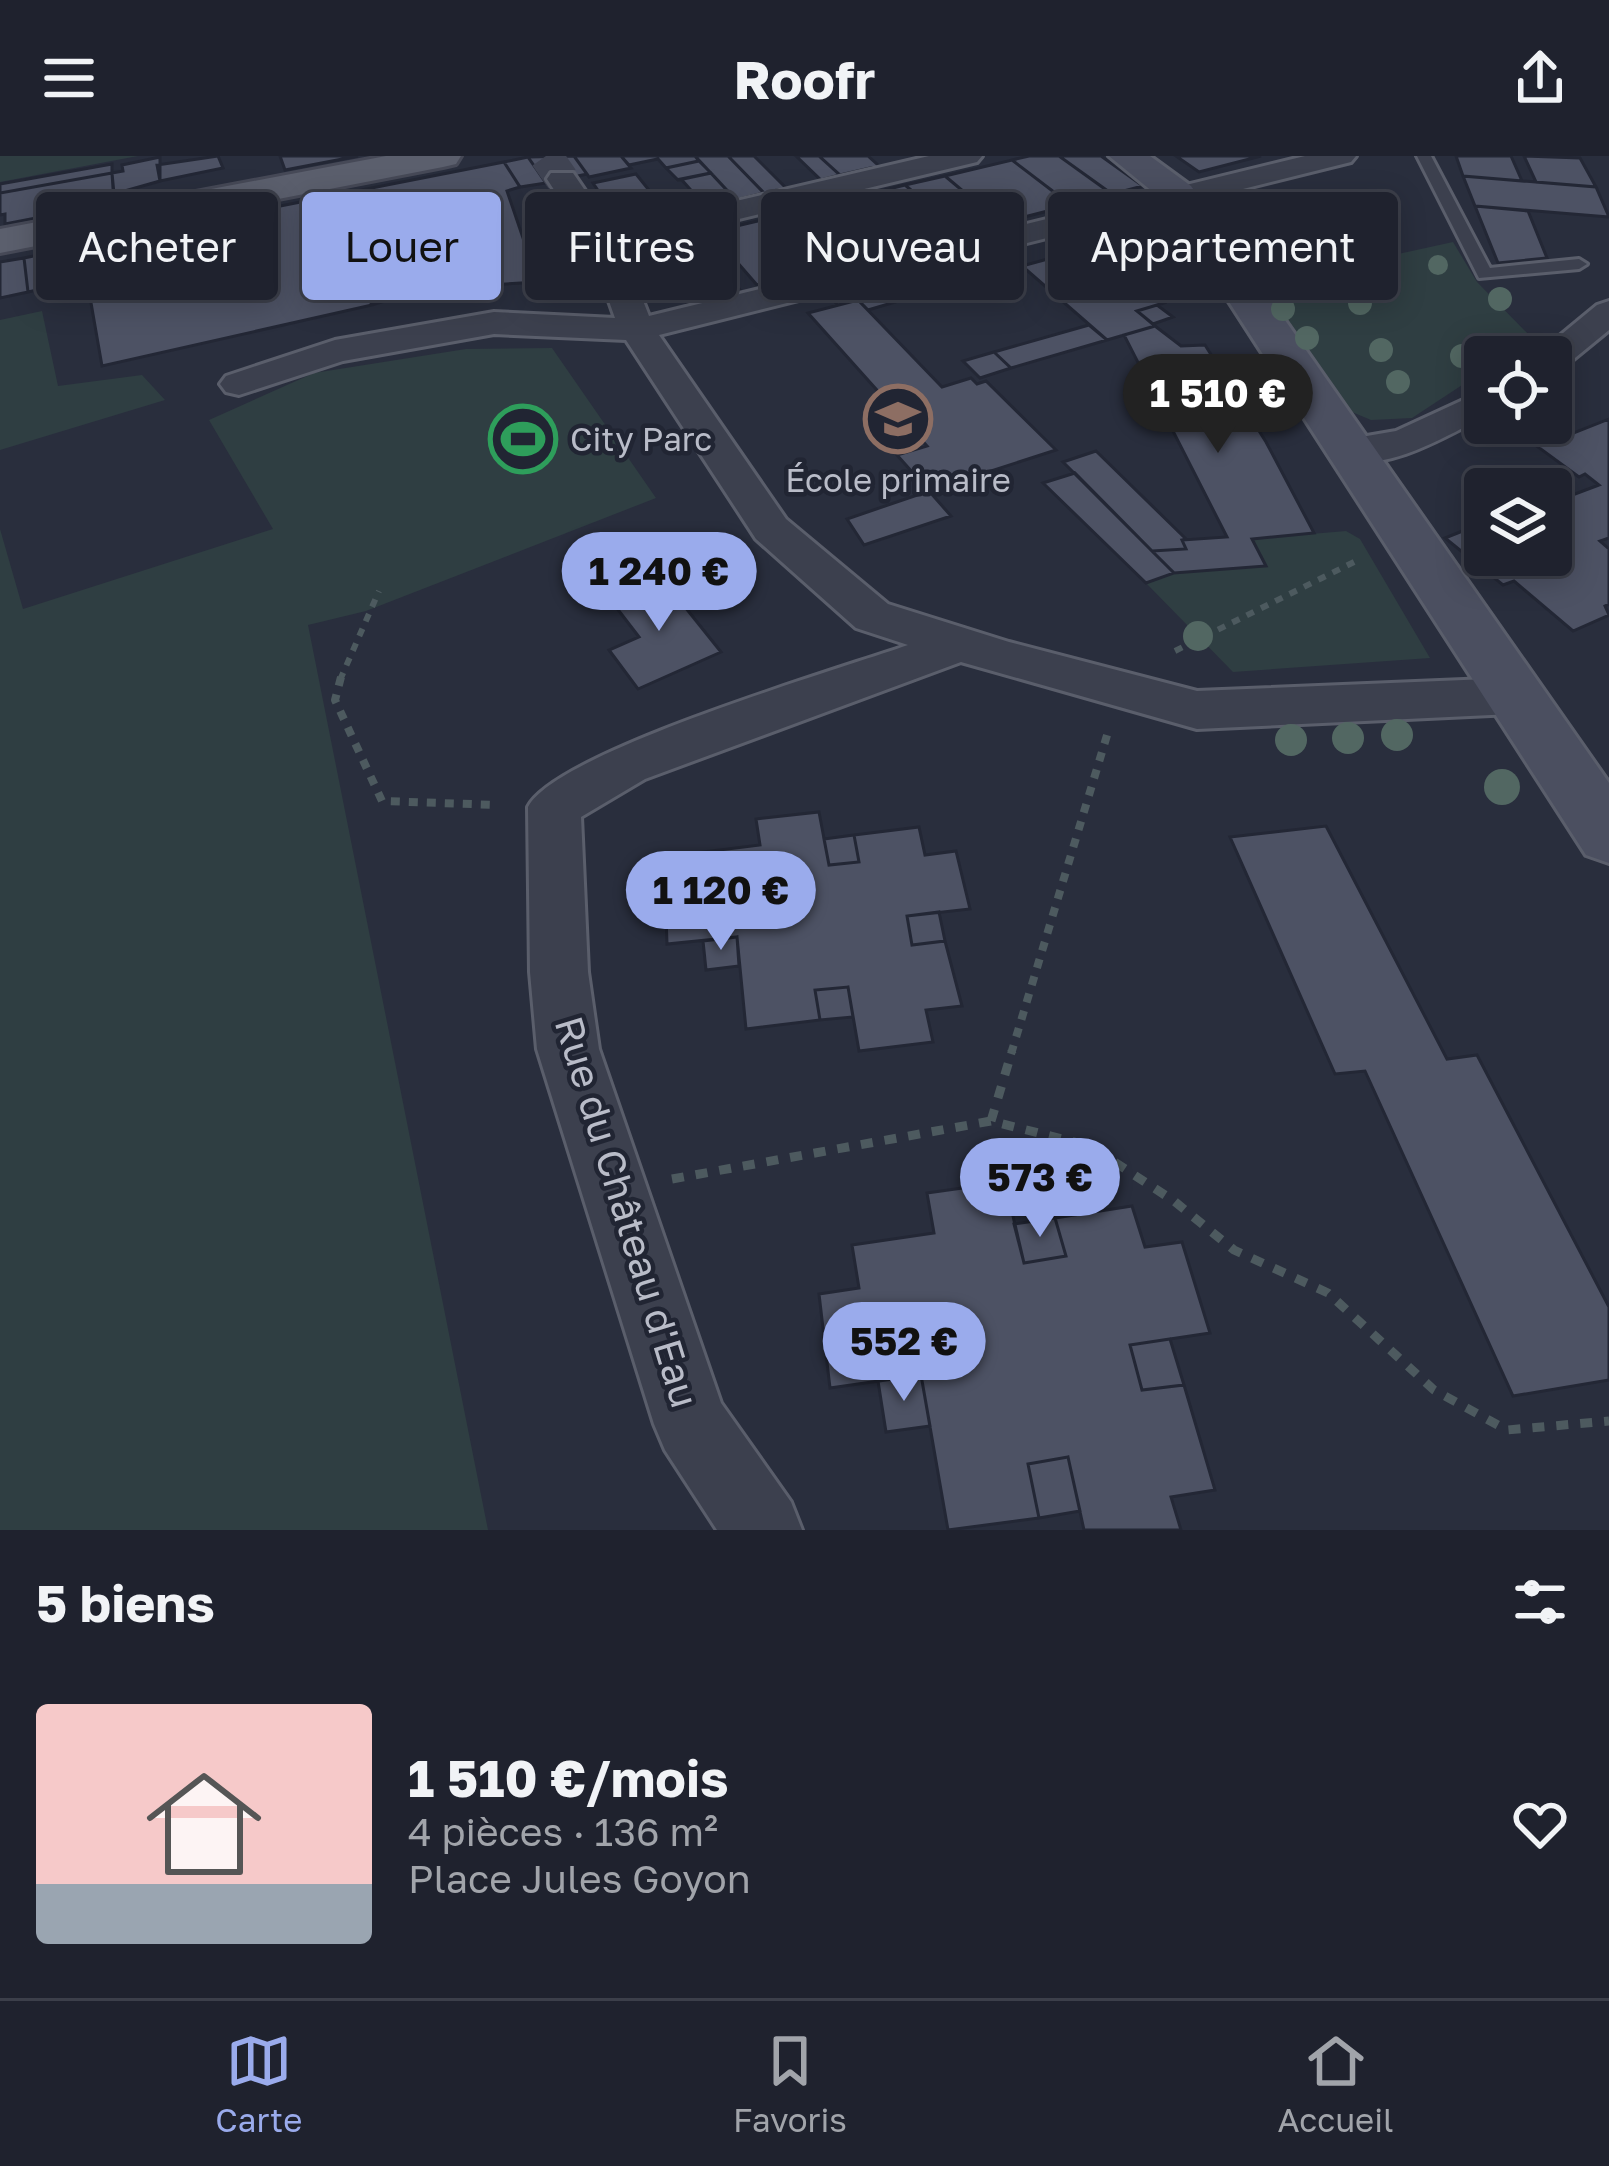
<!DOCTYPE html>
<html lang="fr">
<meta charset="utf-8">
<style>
:root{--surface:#1f222e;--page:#272a36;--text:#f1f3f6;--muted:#a1a4aa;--line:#3c3f4a;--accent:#9aabec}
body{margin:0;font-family:"Golos Text",sans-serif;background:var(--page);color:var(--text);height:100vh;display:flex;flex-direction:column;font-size:45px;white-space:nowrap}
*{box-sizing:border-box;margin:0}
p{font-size:39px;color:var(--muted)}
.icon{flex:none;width:66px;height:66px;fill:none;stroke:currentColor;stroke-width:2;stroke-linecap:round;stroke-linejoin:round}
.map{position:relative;height:1374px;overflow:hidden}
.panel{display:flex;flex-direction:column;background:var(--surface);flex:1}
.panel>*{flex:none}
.banner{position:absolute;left:36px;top:36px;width:1539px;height:108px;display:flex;gap:24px}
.tools{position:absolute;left:1464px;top:180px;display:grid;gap:24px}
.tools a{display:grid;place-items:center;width:108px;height:108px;border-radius:12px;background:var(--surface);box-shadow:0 6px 30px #0003,0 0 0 3px var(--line);font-size:60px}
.price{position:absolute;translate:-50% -102px;padding:0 27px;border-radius:42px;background:var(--accent);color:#111;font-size:39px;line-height:78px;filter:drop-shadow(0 3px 6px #0008)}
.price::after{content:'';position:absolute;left:50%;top:72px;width:36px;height:27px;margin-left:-18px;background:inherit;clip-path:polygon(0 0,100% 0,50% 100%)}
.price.active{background:#222;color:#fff}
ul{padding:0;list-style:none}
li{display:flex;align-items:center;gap:36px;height:300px;padding:0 36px}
li span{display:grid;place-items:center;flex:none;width:336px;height:240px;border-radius:12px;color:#555}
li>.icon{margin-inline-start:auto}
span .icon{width:144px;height:144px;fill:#fffc;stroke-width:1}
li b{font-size:51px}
h2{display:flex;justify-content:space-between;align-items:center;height:144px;padding:0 36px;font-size:51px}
.tag{padding:0 42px;border-radius:12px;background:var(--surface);box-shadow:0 6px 30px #0003,0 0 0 3px var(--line);font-size:42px;line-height:108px}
.tag.active{background:var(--accent);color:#111}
header{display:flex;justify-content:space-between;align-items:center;height:156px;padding:0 36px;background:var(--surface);font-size:54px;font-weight:700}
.tab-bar{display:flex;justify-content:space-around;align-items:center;height:168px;border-top:3px solid var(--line);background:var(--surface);font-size:33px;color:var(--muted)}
.tab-bar a{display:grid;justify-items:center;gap:6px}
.tab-bar .active{color:var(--accent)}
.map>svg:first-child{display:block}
.green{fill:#2f3e42}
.building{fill:#4d5264;stroke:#232735;stroke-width:3;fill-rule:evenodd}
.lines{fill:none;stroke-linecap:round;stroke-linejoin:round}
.street-tunnel{stroke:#3f4352;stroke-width:33;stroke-dasharray:33 16;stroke-linecap:butt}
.lane-casing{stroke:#5a5e6b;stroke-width:6}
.street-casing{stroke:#5a5e6b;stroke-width:6}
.secondary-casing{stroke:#5a5e6b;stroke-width:6}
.primary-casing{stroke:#464957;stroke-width:6}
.path-far2{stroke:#4d5a5f;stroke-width:6;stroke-dasharray:8 8;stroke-linecap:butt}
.path-far1{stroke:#4d5a5f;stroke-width:8;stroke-dasharray:9 9;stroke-linecap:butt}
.path{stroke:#4d5a5f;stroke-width:9;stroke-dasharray:12 12;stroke-linecap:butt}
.lane{fill:#3c404e;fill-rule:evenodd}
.street{fill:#3c404e;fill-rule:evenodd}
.secondary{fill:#4b4f60;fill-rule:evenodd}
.primary{fill:#5b5f6d;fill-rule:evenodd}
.tree{fill:#526762}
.labels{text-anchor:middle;stroke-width:9;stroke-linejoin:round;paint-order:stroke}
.far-poi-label{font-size:33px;fill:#b9bcc8;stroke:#212533;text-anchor:start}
.street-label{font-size:39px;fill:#b9bcc8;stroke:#212533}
</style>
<header><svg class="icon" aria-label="menu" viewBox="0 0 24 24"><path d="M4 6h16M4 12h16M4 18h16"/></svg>Roofr<svg class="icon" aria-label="share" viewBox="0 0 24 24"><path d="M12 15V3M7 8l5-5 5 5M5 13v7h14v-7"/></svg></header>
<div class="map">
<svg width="1609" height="1374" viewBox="0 0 1609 1374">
<rect width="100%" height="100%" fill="#292e3d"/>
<path class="green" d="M 0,0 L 138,0 L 0,26 Z
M 1453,86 L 1477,126 L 1532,182 L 1504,201 L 1485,201 L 1485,214 L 1412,262 L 1371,264 L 1333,248 L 1261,128 Z
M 42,155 L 58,230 L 142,219 L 165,244 L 0,294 L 0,164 Z
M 552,192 L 656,342 L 366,455 L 308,469 L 488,1374 L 0,1374 L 0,373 L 23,453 L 273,373 L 209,264 L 314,217 L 466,193 Z
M 1346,375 L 1360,383 L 1430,502 L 1233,516 L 1146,427 L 1174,417 L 1265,410 L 1252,383 Z"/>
<path class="building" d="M 218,0 L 223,12 L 160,25 L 157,9 Z
M 280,0 L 358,0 L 285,14 Z
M 574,0 L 587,18 L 546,27 L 528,1 Z
M 574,0 L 621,0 L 631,12 L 589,21 Z
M 621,0 L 695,0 L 699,5 L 666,12 L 658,3 L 629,9 Z
M 695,0 L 728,0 L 764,37 L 736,44 Z
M 728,0 L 754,0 L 786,32 L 764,37 Z
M 796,0 L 819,0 L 840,19 L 821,24 Z
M 819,0 L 868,0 L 879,10 L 840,19 Z
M 1029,0 L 1059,0 L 1112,38 L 1071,49 L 1012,4 Z
M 1059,0 L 1101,0 L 1143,30 L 1112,38 Z
M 1176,0 L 1261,0 L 1199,16 Z
M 1456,0 L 1511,0 L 1522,25 L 1463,20 Z
M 1524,0 L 1580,2 L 1596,31 L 1536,26 Z
M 160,1 L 160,25 L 114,38 L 112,17 L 123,15 L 122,9 Z
M 528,1 L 546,27 L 520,31 L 504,6 Z
M 1012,4 L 1071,49 L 1001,67 L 945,20 Z
M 699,5 L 711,17 L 678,24 L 666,12 Z
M 504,6 L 520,31 L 507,35 L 538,126 L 489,129 L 463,136 L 462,130 L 411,143 L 408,138 L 372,149 L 339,79 L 366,73 L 346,37 ZM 459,44 L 481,104 L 423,113 L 385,60 Z
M 112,8 L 112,17 L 0,37 L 0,28 Z
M 112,17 L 114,47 L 5,68 L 5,58 L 0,59 L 0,37 Z
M 711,17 L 736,44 L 706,51 L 681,23 Z
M 636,18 L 669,59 L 622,70 L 593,27 Z
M 945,20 L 1001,67 L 962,77 L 905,29 Z
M 1463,20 L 1596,31 L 1609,61 L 1475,50 Z
M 905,29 L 962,77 L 921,87 L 868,38 Z
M 346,37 L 366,73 L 339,79 L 372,149 L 102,210 L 90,141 L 248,106 L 244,94 L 231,97 L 220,62 Z
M 868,38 L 921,87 L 885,97 L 835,46 Z
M 835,46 L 885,97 L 860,103 L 810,52 Z
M 1475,50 L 1528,55 L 1547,102 L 1498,107 Z
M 810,52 L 860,103 L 836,109 L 786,58 Z
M 220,62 L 230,92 L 208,97 L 200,66 Z
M 762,64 L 787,89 L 811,83 L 836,109 L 757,129 L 711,76 Z
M 200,66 L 213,114 L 90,141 L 83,104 L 137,94 L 135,79 Z
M 798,70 L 811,83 L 787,89 L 774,76 Z
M 693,80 L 740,134 L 687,147 L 644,91 Z
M 81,90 L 87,123 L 28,136 L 24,102 Z
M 1092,91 L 1164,147 L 1137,155 L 1155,170 L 1107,184 L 1022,110 Z
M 24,102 L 28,136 L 0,142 L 0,106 Z
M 887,129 L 902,144 L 868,154 L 858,144 L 838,149 L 833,144 Z
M 858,144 L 942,231 L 971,222 L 977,228 L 986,225 L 1056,294 L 929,335 L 897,299 L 927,290 L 808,157 Z
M 1157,149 L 1173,161 L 1153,168 L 1137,155 Z
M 1089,169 L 1107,184 L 1011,212 L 994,196 Z
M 1155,170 L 1181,190 L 1205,189 L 1266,286 L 1314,377 L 1252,383 L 1266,410 L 1174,417 L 1152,395 L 1186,393 L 1182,384 L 1227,381 L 1124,179 Z
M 994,196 L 1011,212 L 980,222 L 963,205 Z
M 1609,263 L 1609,382 L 1600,385 L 1609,393 L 1609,448 L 1605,450 L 1609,459 L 1573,475 L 1514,425 L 1503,429 L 1445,382 L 1485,366 L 1485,399 L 1551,399 L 1551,347 L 1599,329 L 1585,318 L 1579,321 L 1538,291 Z
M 1096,295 L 1186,383 L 1182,384 L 1186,393 L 1152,395 L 1063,306 Z
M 1075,317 L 1152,395 L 1174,417 L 1146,427 L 1043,327 Z
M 929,335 L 951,360 L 864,389 L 847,363 Z
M 661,421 L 721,496 L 638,533 L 609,494 L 639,481 L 609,442 Z
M 819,656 L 829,709 L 859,706 L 854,679 L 919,671 L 925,699 L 956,695 L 970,753 L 907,760 L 912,789 L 945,785 L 962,850 L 926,854 L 933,886 L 859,895 L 848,831 L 815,834 L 820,864 L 746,873 L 737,781 L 667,788 L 665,731 L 698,727 L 695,697 L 760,689 L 756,663 Z
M 1326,670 L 1447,903 L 1477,899 L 1609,1151 L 1609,1224 L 1513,1240 L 1365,915 L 1335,918 L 1230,681 Z
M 854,679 L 859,706 L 829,709 L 824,683 Z
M 939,756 L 945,785 L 912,789 L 907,760 Z
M 737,781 L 739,810 L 706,814 L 703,785 Z
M 848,831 L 853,861 L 820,864 L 815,834 Z
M 1005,1026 L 1024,1107 L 1066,1100 L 1055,1062 L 1132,1050 L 1145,1091 L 1182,1086 L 1210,1177 L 1130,1189 L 1142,1234 L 1184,1229 L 1215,1334 L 1171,1341 L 1181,1374 L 1084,1374 L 1068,1301 L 1028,1308 L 1039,1362 L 948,1374 L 921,1219 L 830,1232 L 819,1138 L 859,1132 L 852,1089 L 934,1077 L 927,1037 Z
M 1055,1062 L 1066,1100 L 1024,1107 L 1014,1068 Z
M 1170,1183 L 1184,1229 L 1142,1234 L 1130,1189 Z
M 921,1219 L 930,1270 L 886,1276 L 878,1225 Z
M 1068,1301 L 1080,1355 L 1039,1362 L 1028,1308 Z"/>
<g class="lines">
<path class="street-tunnel" d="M 546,0 L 562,23"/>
<defs>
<path id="lane" d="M 1417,0 L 1431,0 L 1490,112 L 1579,103 L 1587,108 L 1579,113 L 1479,122 Z"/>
<path id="street" d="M 929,0 L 982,0 L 977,6 L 622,91 L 649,160 L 1305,0 L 1356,0 L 1351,6 L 659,179 L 786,363 L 888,448 L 1009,486 L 1197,535 L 1512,522 L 1529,527 L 1536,540 L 1529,553 L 1512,558 L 1197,573 L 961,506 L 645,623 L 581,661 L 588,816 L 599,893 L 721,1247 L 791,1346 L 802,1374 L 717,1374 L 665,1294 L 654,1268 L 537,893 L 530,816 L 528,651 C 556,596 837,514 908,489 L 856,472 L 756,383 L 626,184 L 494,178 L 343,205 L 239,239 L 226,236 L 220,228 L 226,220 L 335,184 L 494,156 L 615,162 L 588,86 L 547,23 L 551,17 L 573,17 L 612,74 Z
M 1609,145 L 1609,174 L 1564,211 L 1551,214 L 1551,201 L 1534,201 L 1597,149 Z
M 1485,234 L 1485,260 C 1440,284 1385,317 1332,304 L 1326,295 L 1332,286 L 1396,275 Z"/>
<path id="secondary" d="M 1109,0 L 1150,0 L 1191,30 L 1609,627 L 1609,707 L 1586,699 L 1164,45 Z"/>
<path id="primary" d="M 386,0 L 461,0 L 456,8 L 443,11 L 0,97 L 0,73 Z"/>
</defs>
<use href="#lane" class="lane-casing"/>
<use href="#street" class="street-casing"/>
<use href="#secondary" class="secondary-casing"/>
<use href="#primary" class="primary-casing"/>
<path class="path-far2" d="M 1175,495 L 1360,403
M 340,524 L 379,435"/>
<path class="path-far1" d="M 341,521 L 335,544 L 382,645 L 498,649
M 1011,898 L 1108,576"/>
<path class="path" d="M 991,965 L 1012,895
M 672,1023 L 991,965 L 1090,990 L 1174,1045 L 1234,1094 L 1328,1137 L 1434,1234 L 1507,1274 L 1609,1265"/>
<use href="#lane" class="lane"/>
<use href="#street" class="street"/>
<use href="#secondary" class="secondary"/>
<use href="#primary" class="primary"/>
</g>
<g class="tree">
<circle cx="1438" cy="109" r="10"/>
<circle cx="1390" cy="116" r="10"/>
<circle cx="1500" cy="143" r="12"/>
<circle cx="1360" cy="147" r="12"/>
<circle cx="1283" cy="153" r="12"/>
<circle cx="1307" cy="182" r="12"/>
<circle cx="1381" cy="194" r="12"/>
<circle cx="1462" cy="200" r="12"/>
<circle cx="1398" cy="226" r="12"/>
<circle cx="1198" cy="480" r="15"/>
<circle cx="1397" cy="579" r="16"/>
<circle cx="1348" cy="582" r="16"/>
<circle cx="1291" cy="584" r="16"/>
<circle cx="1502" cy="631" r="18"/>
</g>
<defs>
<symbol id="school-ring" viewBox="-11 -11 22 22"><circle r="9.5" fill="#212533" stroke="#8d6e63" stroke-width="1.5"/><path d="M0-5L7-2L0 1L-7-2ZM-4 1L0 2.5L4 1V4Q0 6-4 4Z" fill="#8d6e63"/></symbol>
<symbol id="stadium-ring" viewBox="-11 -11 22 22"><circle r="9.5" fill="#212533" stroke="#2e9e5b" stroke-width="1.5"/><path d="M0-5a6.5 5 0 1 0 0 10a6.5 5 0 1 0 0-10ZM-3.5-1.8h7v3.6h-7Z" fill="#2e9e5b"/></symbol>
</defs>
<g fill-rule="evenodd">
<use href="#school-ring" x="860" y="225" width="76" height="76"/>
<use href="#stadium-ring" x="485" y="245" width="76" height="76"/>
</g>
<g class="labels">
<g class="far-poi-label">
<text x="570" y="295">City Parc</text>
<text x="898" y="336" text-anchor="middle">École primaire</text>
</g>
<g class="street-label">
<text transform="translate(627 1056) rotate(73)" y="14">Rue du Château d'Eau</text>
</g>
</g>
</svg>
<div class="tools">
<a><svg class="icon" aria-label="locate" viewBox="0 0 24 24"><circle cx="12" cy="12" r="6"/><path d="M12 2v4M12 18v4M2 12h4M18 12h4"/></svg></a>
<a><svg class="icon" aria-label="layers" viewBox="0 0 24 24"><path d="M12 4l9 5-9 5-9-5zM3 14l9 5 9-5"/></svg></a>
</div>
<b class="price active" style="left:1218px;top:300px">1 510 €</b>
<b class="price" style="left:659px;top:478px">1 240 €</b>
<b class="price" style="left:721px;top:797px">1 120 €</b>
<b class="price" style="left:1040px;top:1084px">573 €</b>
<b class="price" style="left:904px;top:1248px">552 €</b>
<div class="banner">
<a class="tag">Acheter</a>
<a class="tag active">Louer</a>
<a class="tag">Filtres</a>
<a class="tag">Nouveau</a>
<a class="tag">Appartement</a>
</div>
</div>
<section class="panel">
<h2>5 biens<svg class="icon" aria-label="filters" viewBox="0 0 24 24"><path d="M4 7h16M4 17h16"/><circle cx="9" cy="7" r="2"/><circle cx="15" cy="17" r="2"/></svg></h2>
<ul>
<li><span style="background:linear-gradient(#f6c9c9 75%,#9aa5b1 0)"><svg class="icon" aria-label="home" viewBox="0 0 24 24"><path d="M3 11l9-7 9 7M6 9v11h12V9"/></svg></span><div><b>1 510 €/mois</b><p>4 pièces · 136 m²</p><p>Place Jules Goyon</p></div><svg class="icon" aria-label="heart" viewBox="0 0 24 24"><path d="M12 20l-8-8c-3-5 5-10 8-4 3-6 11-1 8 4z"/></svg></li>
</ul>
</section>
<nav class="tab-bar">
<a class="active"><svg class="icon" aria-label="map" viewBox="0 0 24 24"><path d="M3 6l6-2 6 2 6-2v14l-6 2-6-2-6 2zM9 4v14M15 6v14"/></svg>Carte</a>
<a><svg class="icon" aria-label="saved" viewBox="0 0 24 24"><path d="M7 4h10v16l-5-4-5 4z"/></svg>Favoris</a>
<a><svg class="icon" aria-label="home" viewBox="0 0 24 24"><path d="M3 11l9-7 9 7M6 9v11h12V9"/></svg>Accueil</a>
</nav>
